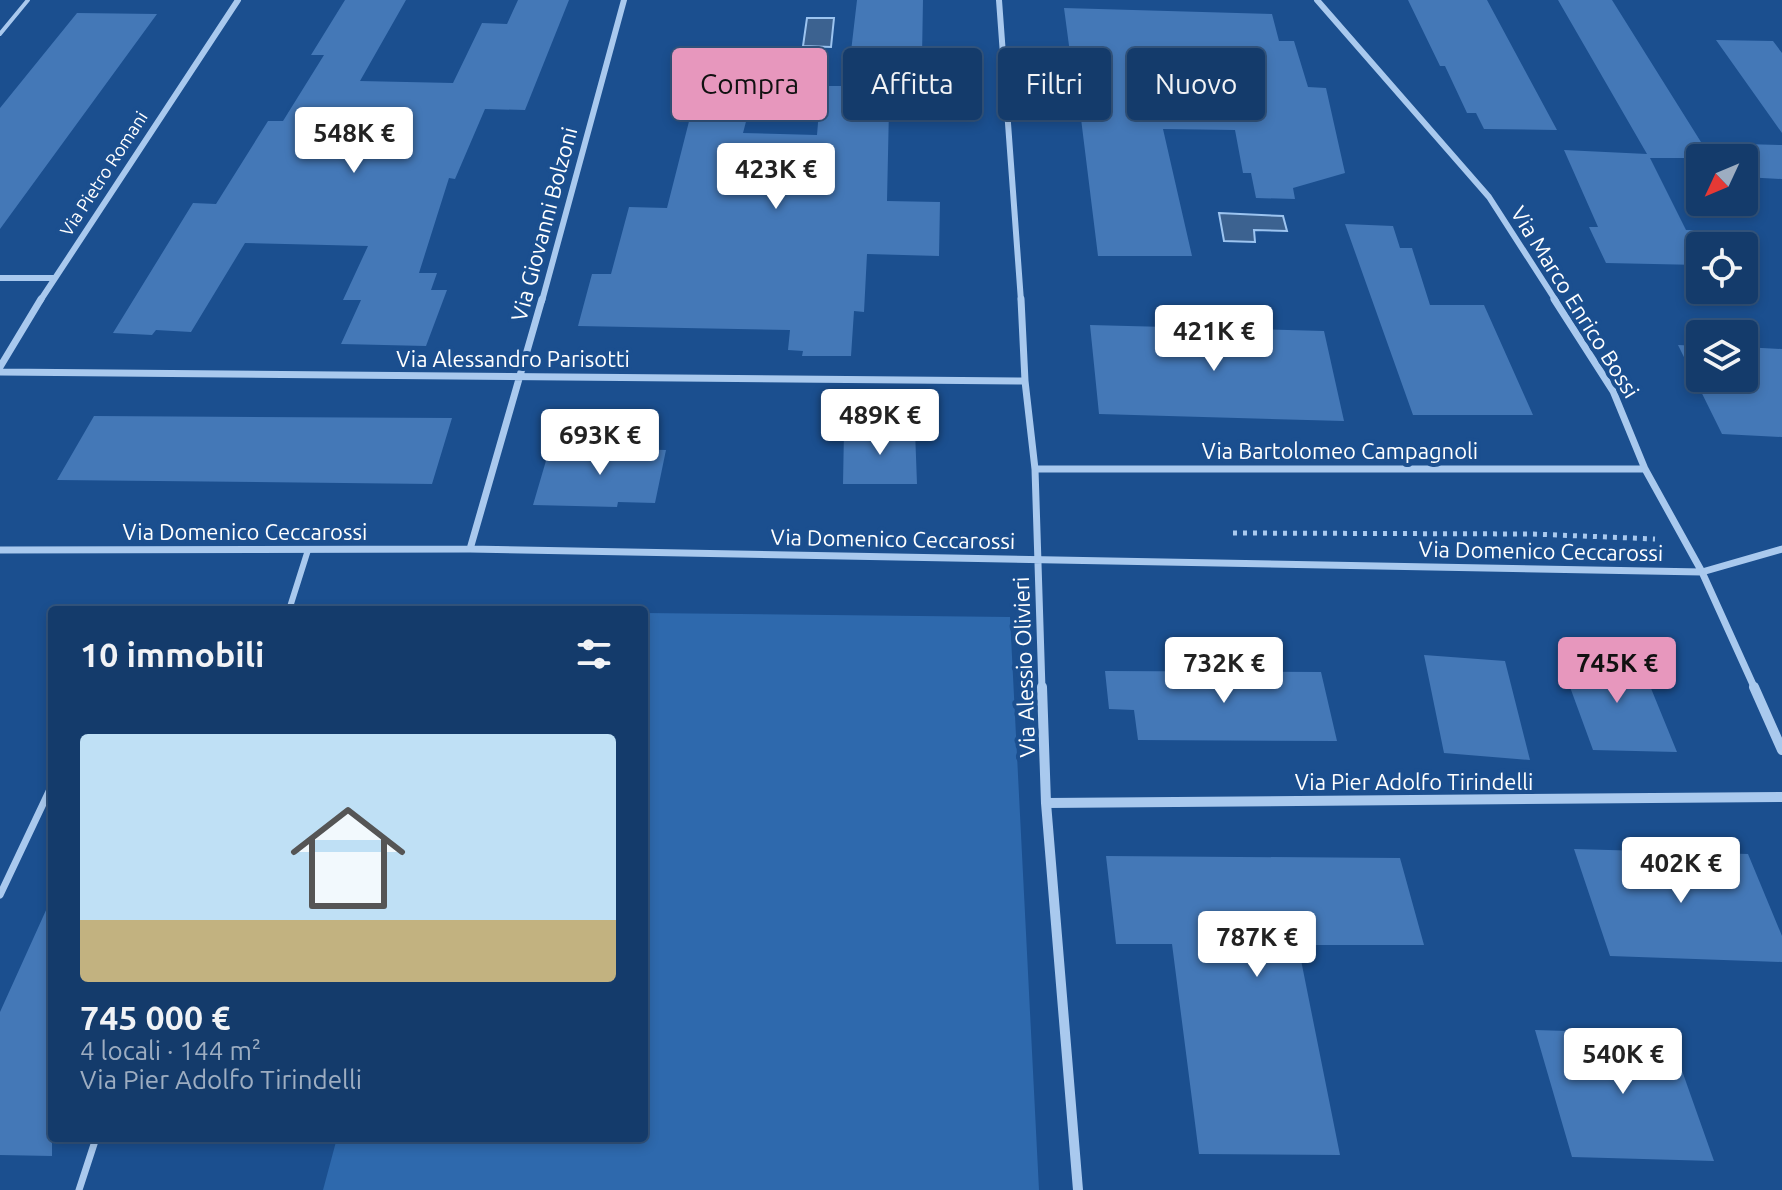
<!DOCTYPE html>
<html lang="it">
<meta charset="utf-8">
<style>
:root{--surface:#143b6b;--page:#1d4271;--text:#f1f3f6;--muted:#9dadc1;--line:#33557e;--accent:#e797bd}
body{margin:0;font-family:Ubuntu,sans-serif;background:var(--page);color:var(--text);height:100vh;display:flex;flex-direction:column;font-size:30px;white-space:nowrap}
*{box-sizing:border-box;margin:0}
p{font-size:26px;color:var(--muted)}
.icon{flex:none;width:44px;height:44px;fill:none;stroke:currentColor;stroke-width:2;stroke-linecap:round;stroke-linejoin:round}
.map{position:relative;flex:1;overflow:hidden}
.side{position:absolute;left:48px;top:606px;width:600px;height:536px;display:flex;flex-direction:column;background:var(--surface);border-radius:8px;box-shadow:0 4px 12px #0003,0 0 0 2px var(--line)}
.side>*{flex:none}
.hud{position:absolute;left:672px;top:48px;width:760px;height:72px;display:flex;gap:16px}
.needle{width:52px;rotate:226deg}
.tools{position:absolute;left:1686px;top:144px;display:grid;gap:16px}
.tools a{display:grid;place-items:center;width:72px;height:72px;border-radius:8px;background:var(--surface);box-shadow:0 4px 12px #0003,0 0 0 2px var(--line);font-size:40px}
.price{position:absolute;translate:-50% -68px;padding:0 18px;border-radius:8px;background:#fff;color:#222;font-size:26px;line-height:52px;filter:drop-shadow(0 2px 4px #0008)}
.price::after{content:'';position:absolute;left:50%;top:48px;width:24px;height:18px;margin-left:-12px;background:inherit;clip-path:polygon(0 0,100% 0,50% 100%)}
.price.selected{background:var(--accent);color:#111}
ul{padding:0;list-style:none}
li{display:grid;align-content:center;gap:16px;height:424px;padding:0 32px}
li span{display:grid;place-items:center;height:248px;border-radius:8px;color:#555}
li>.icon{margin-inline-start:auto}
span .icon{width:144px;height:144px;fill:#fffc;stroke-width:1}
li b{font-size:34px}
h2{display:flex;justify-content:space-between;align-items:center;height:96px;padding:0 32px;font-size:34px}
.chip{padding:0 28px;border-radius:8px;background:var(--surface);box-shadow:0 4px 12px #0003,0 0 0 2px var(--line);font-size:28px;line-height:72px}
.chip.selected{background:var(--accent);color:#111}
.map>svg:first-child{display:block}
.green{fill:#2e69ad}
.water{fill:#3c6290;stroke:#9cc4f0;stroke-width:2}
.building{fill:#4478b7}
.lines{fill:none;stroke-linecap:round;stroke-linejoin:round}
.path{stroke:#a9c9ee;stroke-width:5;stroke-dasharray:4 6;stroke-linecap:butt}
.lane-far2{stroke:#a9c9ee;stroke-width:4}
.lane-far1{stroke:#a9c9ee;stroke-width:6}
.lane{stroke:#a9c9ee;stroke-width:7}
.street-far2{stroke:#a9c9ee;stroke-width:6}
.street-far1{stroke:#a9c9ee;stroke-width:7}
.street{stroke:#a9c9ee;stroke-width:10}
.labels{text-anchor:middle;stroke-width:8;stroke-linejoin:round;paint-order:stroke}
.far-street-label{font-size:18px;fill:#fff;stroke:#1b4f8f}
.street-label{font-size:22px;fill:#fff;stroke:#1b4f8f}
</style>
<div class="map">
<svg width="1782" height="1190" viewBox="0 0 1782 1190">
<rect width="100%" height="100%" fill="#1b4f8f"/>
<path class="green" d="M 644,613 L 1010,617 L 1039,1190 L 323,1190 L 337,1138 L 644,1138 Z"/>
<path class="water" d="M 807,18 L 834,18 L 831,47 L 803,46 Z
M 1219,213 L 1283,216 L 1287,231 L 1254,230 L 1255,242 L 1224,241 Z"/>
<path class="building" d="M 345,0 L 406,0 L 360,81 L 453,83 L 482,23 L 507,24 L 518,0 L 569,0 L 525,110 L 485,109 L 455,179 L 449,178 L 419,273 L 437,273 L 431,290 L 447,290 L 426,346 L 341,344 L 361,300 L 343,300 L 368,246 L 245,243 L 191,332 L 156,330 L 152,335 L 113,333 L 193,203 L 216,204 L 268,121 L 283,121 L 324,55 L 311,55 Z
M 857,0 L 923,0 L 922,56 L 899,56 L 899,63 L 890,62 L 887,201 L 940,202 L 939,256 L 867,254 L 864,312 L 854,311 L 851,356 L 802,356 L 803,351 L 788,350 L 790,330 L 578,326 L 592,274 L 611,274 L 629,207 L 667,208 L 699,82 L 756,84 L 743,133 L 817,135 L 821,86 L 847,86 Z
M 1408,0 L 1487,0 L 1557,130 L 1484,129 L 1476,113 L 1467,113 L 1445,66 L 1440,66 Z
M 1558,0 L 1612,0 L 1711,158 L 1650,158 L 1686,230 L 1731,231 L 1739,246 L 1700,246 L 1700,265 L 1606,263 L 1589,227 L 1598,227 L 1564,150 L 1647,154 Z
M 1064,8 L 1272,14 L 1279,41 L 1294,41 L 1308,87 L 1326,88 L 1345,173 L 1293,188 L 1295,199 L 1256,198 L 1251,173 L 1243,173 L 1235,130 L 1163,129 L 1192,256 L 1098,256 L 1073,54 L 1070,53 Z
M 77,13 L 157,14 L 0,229 L 0,108 Z
M 1716,40 L 1773,41 L 1782,53 L 1782,133 Z
M 1744,144 L 1782,145 L 1782,179 L 1744,177 Z
M 1345,224 L 1393,226 L 1400,248 L 1412,248 L 1430,305 L 1484,305 L 1533,415 L 1413,415 Z
M 1090,325 L 1324,331 L 1344,421 L 1099,414 Z
M 1678,345 L 1700,346 L 1700,378 L 1744,378 L 1744,347 L 1782,349 L 1782,437 L 1722,434 Z
M 94,416 L 452,418 L 432,484 L 57,480 Z
M 844,430 L 915,430 L 917,484 L 843,484 Z
M 550,447 L 666,450 L 655,503 L 618,502 L 617,507 L 533,505 Z
M 1424,655 L 1505,661 L 1530,760 L 1444,753 Z
M 1559,657 L 1639,659 L 1677,752 L 1593,750 Z
M 1105,671 L 1321,672 L 1337,741 L 1138,740 L 1134,710 L 1109,709 Z
M 1574,849 L 1748,854 L 1782,936 L 1782,962 L 1610,956 Z
M 1106,856 L 1400,858 L 1424,945 L 1298,945 L 1340,1155 L 1199,1154 L 1172,944 L 1116,944 Z
M 52,897 L 52,1156 L 0,1155 L 0,1012 Z
M 1535,1030 L 1669,1034 L 1714,1161 L 1572,1157 Z"/>
<g class="lines">
<path class="path" d="M 1233,533 L 1533,534 L 1655,539"/>
<path class="lane-far2" d="M 0,34 L 28,0"/>
<path class="lane-far1" d="M 289,610 L 308,550"/>
<path class="lane" d="M 0,895 L 52,785
M 79,1190 L 96,1138"/>
<path class="street-far2" d="M 999,0 L 1021,301
M 1317,0 L 1489,197 L 1556,301
M 0,278 L 54,278
M 40,301 L 238,0
M 542,301 L 624,0"/>
<path class="street-far1" d="M 1021,299 L 1025,381 L 1035,469 L 1042,689
M 1554,299 L 1613,391 L 1645,469 L 1702,572 L 1755,689
M 0,367 L 41,299
M 0,372 L 1025,381
M 1035,469 L 1645,469
M 470,549 L 542,299
M 0,550 L 470,549 L 1702,572 L 1782,549"/>
<path class="street" d="M 1042,687 L 1046,803 L 1078,1190
M 1754,687 L 1782,750
M 1046,803 L 1782,797"/>
</g>
<g class="labels">
<g class="far-street-label">
<text transform="translate(104 174) rotate(-57)" y="6">Via Pietro Romani</text>
</g>
<g class="street-label">
<text transform="translate(544 224) rotate(-75)" y="8">Via Giovanni Bolzoni</text>
<text transform="translate(1575 302) rotate(58)" y="8">Via Marco Enrico Bossi</text>
<text x="513" y="367">Via Alessandro Parisotti</text>
<text x="1340" y="459">Via Bartolomeo Campagnoli</text>
<text x="245" y="540">Via Domenico Ceccarossi</text>
<text transform="translate(893 539) rotate(1)" y="8">Via Domenico Ceccarossi</text>
<text transform="translate(1541 551) rotate(1)" y="8">Via Domenico Ceccarossi</text>
<text transform="translate(1024 667) rotate(-92)" y="8">Via Alessio Olivieri</text>
<text x="1414" y="790">Via Pier Adolfo Tirindelli</text>
</g>
</g>
</svg>
<div class="tools">
<a><svg class="needle" viewBox="-14 -14 28 28"><path d="M0-13l5 13h-10z" fill="#e53935"/><path d="M0 13l5-13h-10z" fill="#9dadc1"/></svg></a>
<a><svg class="icon" aria-label="locate" viewBox="0 0 24 24"><circle cx="12" cy="12" r="6"/><path d="M12 2v4M12 18v4M2 12h4M18 12h4"/></svg></a>
<a><svg class="icon" aria-label="layers" viewBox="0 0 24 24"><path d="M12 4l9 5-9 5-9-5zM3 14l9 5 9-5"/></svg></a>
</div>
<b class="price" style="left:354px;top:175px">548K €</b>
<b class="price" style="left:776px;top:211px">423K €</b>
<b class="price" style="left:1214px;top:373px">421K €</b>
<b class="price" style="left:880px;top:457px">489K €</b>
<b class="price" style="left:600px;top:477px">693K €</b>
<b class="price" style="left:1224px;top:705px">732K €</b>
<b class="price selected" style="left:1617px;top:705px">745K €</b>
<b class="price" style="left:1681px;top:905px">402K €</b>
<b class="price" style="left:1257px;top:979px">787K €</b>
<b class="price" style="left:1623px;top:1096px">540K €</b>
<div class="hud">
<a class="chip selected">Compra</a>
<a class="chip">Affitta</a>
<a class="chip">Filtri</a>
<a class="chip">Nuovo</a>
</div>
<section class="side">
<h2>10 immobili<svg class="icon" aria-label="filters" viewBox="0 0 24 24"><path d="M4 7h16M4 17h16"/><circle cx="9" cy="7" r="2"/><circle cx="15" cy="17" r="2"/></svg></h2>
<ul>
<li><span style="background:linear-gradient(#bfe0f5 75%,#c2b280 0)"><svg class="icon" aria-label="home" viewBox="0 0 24 24"><path d="M3 11l9-7 9 7M6 9v11h12V9"/></svg></span><div><b>745 000 €</b><p>4 locali · 144 m²</p><p>Via Pier Adolfo Tirindelli</p></div></li>
</ul>
</section>
</div>
